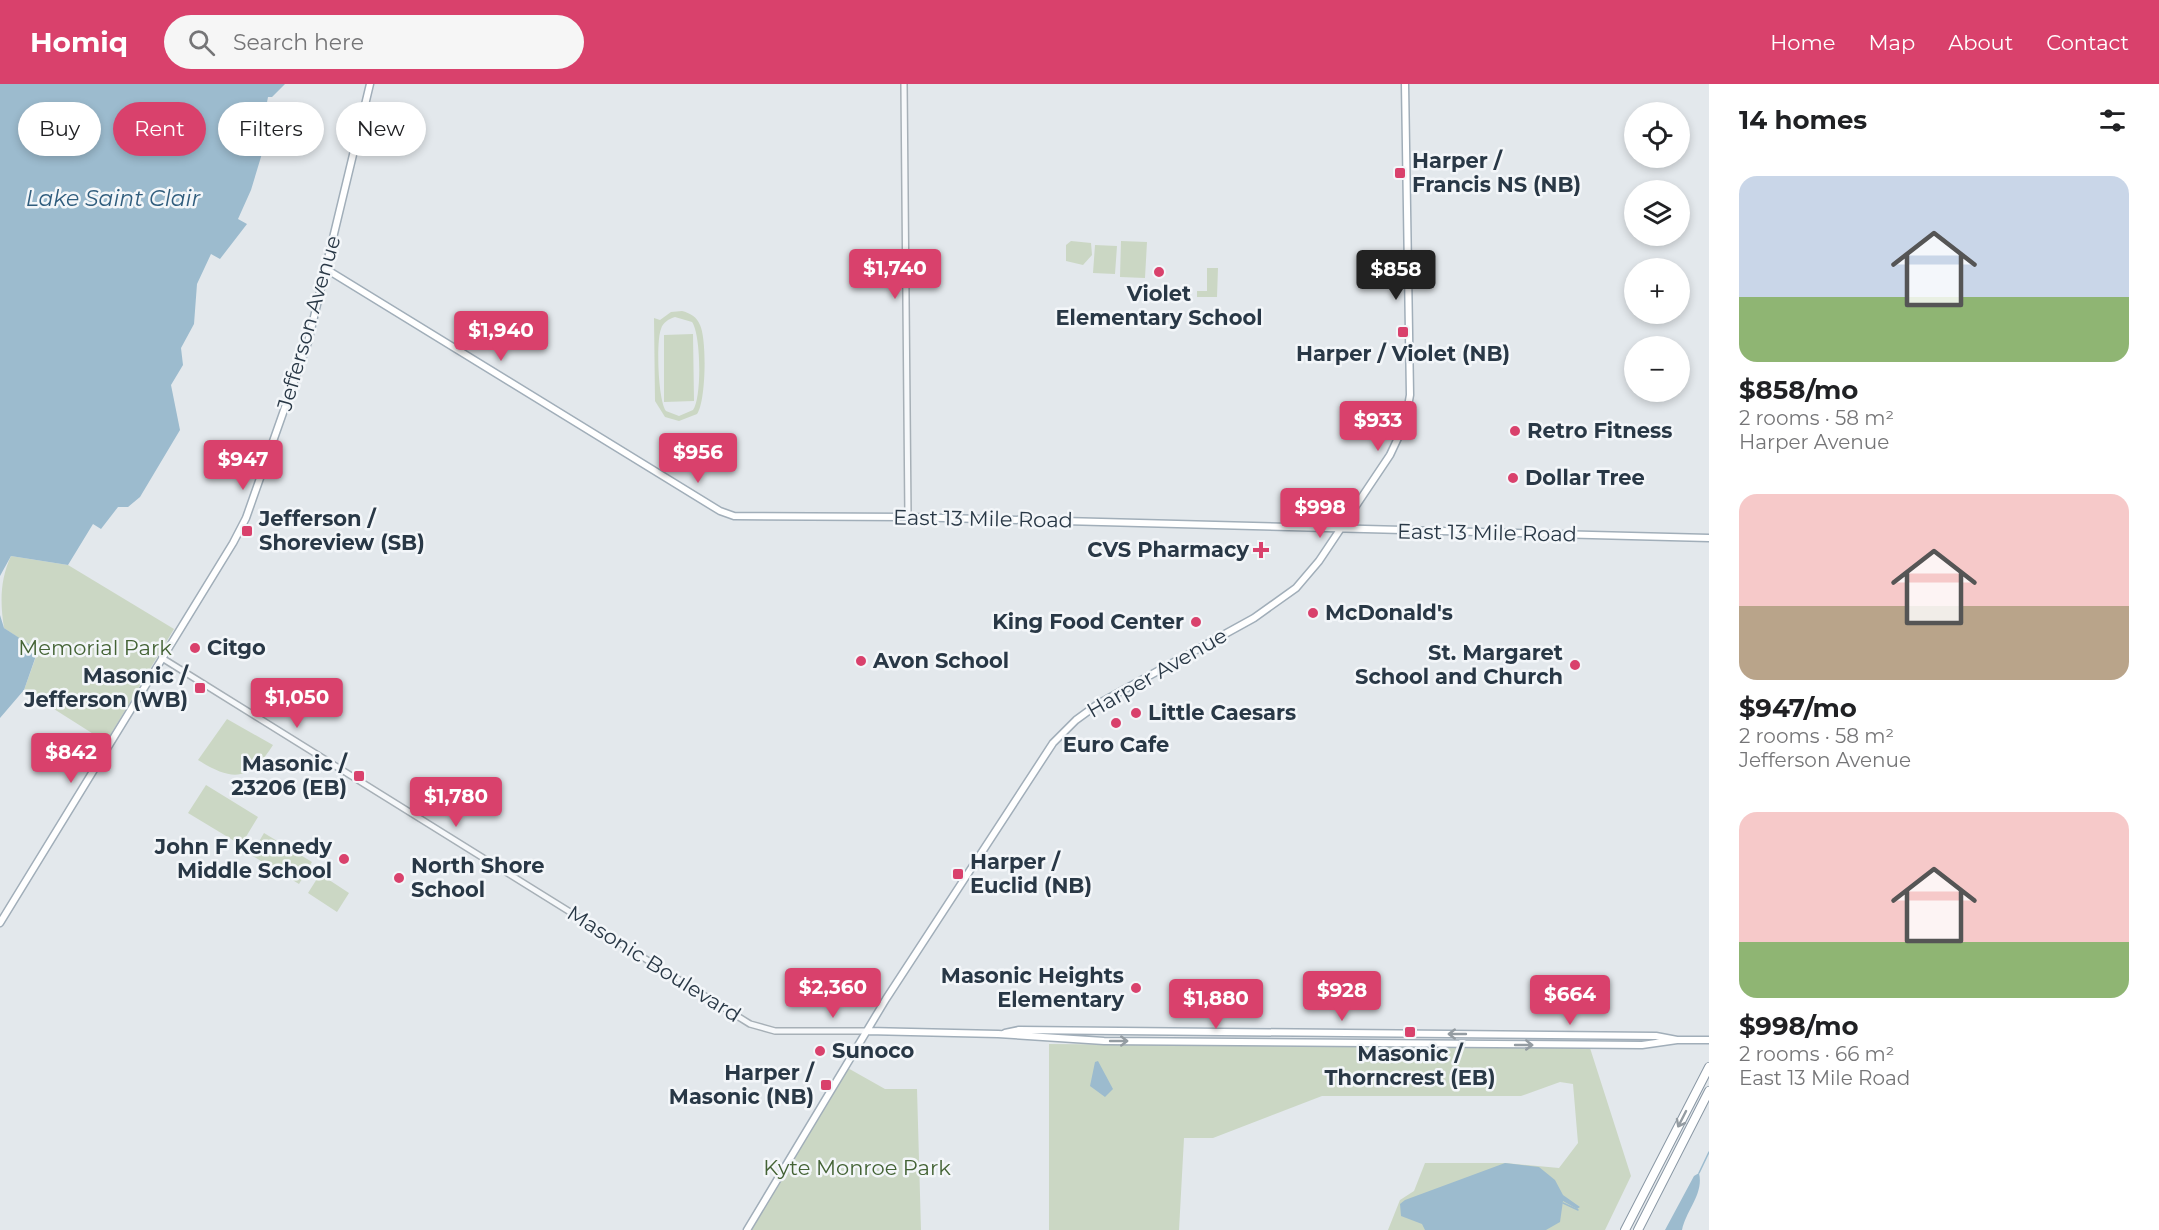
<!DOCTYPE html>
<meta charset="utf-8">
<style>
:root{--surface:#fff;--page:#f6f6f6;--text:#202124;--muted:#757577;--accent:#d9416c}
body{margin:0;font-family:Montserrat,sans-serif;background:var(--page);color:var(--text);height:100vh;display:flex;flex-direction:column;font-size:22px;white-space:nowrap}
*{box-sizing:border-box;margin:0}
p{font-size:20px;color:var(--muted)}
.icon{flex:none;width:33px;height:33px;fill:none;stroke:currentColor;stroke-width:2;stroke-linecap:round;stroke-linejoin:round}
.map{position:relative;flex:1;overflow:hidden}
.sheet{display:flex;flex-direction:column;background:var(--surface);width:450px}
.sheet>*{flex:none}
.banner{position:absolute;left:18px;top:18px;width:570px;height:54px;display:flex;gap:12px}
.controls{position:absolute;left:1624px;top:18px;display:grid;gap:12px}
.controls a{display:grid;place-items:center;width:66px;height:66px;border-radius:50%;background:var(--surface);box-shadow:0 3px 9px #0003;font-size:30px}
.price{position:absolute;translate:-50% -51px;padding:0 14px;border-radius:6px;background:var(--accent);color:#fff;font-size:20px;line-height:39px;filter:drop-shadow(0 2px 3px #0008)}
.price::after{content:'';position:absolute;left:50%;top:36px;width:18px;height:14px;margin-left:-9px;background:inherit;clip-path:polygon(0 0,100% 0,50% 100%)}
.price.selected{background:#222;color:#fff}
ul{padding:0;list-style:none}
li{display:grid;align-content:center;gap:12px;height:318px;padding:0 30px}
li span{display:grid;place-items:center;height:186px;border-radius:18px;color:#555}
li>.icon{margin-inline-start:auto}
span .icon{width:108px;height:108px;fill:#fffc;stroke-width:1}
li b{font-size:26px}
h2{display:flex;justify-content:space-between;align-items:center;height:72px;padding:0 30px;font-size:26px}
.pill{padding:0 21px;border-radius:27px;background:var(--surface);box-shadow:0 3px 9px #0003;font-size:21px;line-height:54px}
.pill.selected{background:var(--accent);color:#fff}
header{display:flex;align-items:center;gap:36px;box-sizing:border-box;height:84px;padding:0 30px;background:var(--accent);color:#fff}
header strong{font-size:28px}
nav{display:flex;gap:33px;margin-inline-start:auto;font-size:21px}
.search{width:420px;height:54px;background:var(--page);display:flex;align-items:center;gap:15px;box-sizing:border-box;padding:0 21px;border-radius:33px;color:var(--muted);font-size:22px}
main{display:flex;flex:1;min-height:0}
.map>svg:first-child{display:block}
.green{fill:#cbd7c4;fill-rule:evenodd}
.water{fill:#9cbbce}
.lines{fill:none;stroke-linecap:round;stroke-linejoin:round}
.stream{stroke:#9cbbce;stroke-width:1.5}
.minor-casing{stroke:#a7b0b7;stroke-width:8}
.major-casing{stroke:#a1aeb9;stroke-width:9}
.highway-casing{stroke:#8997a4;stroke-width:10}
.minor{stroke:#f6f8fa;stroke-width:5}
.major{stroke:#fff;stroke-width:6}
.highway{stroke:#fff;stroke-width:8}
.oneway{stroke:#949ca2}
.poi-dot{fill:#d9416c;stroke:#f3f6f9;stroke-width:2}
.labels{text-anchor:middle;stroke-width:5;stroke-linejoin:round;paint-order:stroke}
.poi-label{font-size:21px;font-weight:bold;fill:#293846;stroke:#f3f6f9;text-anchor:start}
.street-label{font-size:21px;fill:#293846;stroke:#f3f6f9}
.park-label{font-size:21px;fill:#446335;stroke:#f3f6f9}
.water-label{font-size:22px;font-style:italic;fill:#305d7d;stroke:#f3f6f9}
</style>
<header>
<strong>Homiq</strong>
<div class="search"><svg class="icon" aria-label="search" viewBox="0 0 24 24"><circle cx="10" cy="10" r="6"/><path d="M15 15l6 6"/></svg>Search here</div>
<nav><a>Home</a><a>Map</a><a>About</a><a>Contact</a></nav>
</header>
<main>
<div class="map">
<svg width="1709" height="1146" viewBox="0 0 1709 1146">
<rect width="100%" height="100%" fill="#e3e8ec"/>
<path class="green" d="M 1071,157 L 1091,159 L 1092,171 L 1083,181 L 1066,177 L 1066,161 Z
M 1121,157 L 1147,158 L 1145,194 L 1120,193 Z
M 1095,161 L 1117,162 L 1115,190 L 1093,189 Z
M 1207,184 L 1218,184 L 1217,213 L 1197,213 L 1197,207 L 1207,207 Z
M 682,227 C 690,229 697,233 700,241 C 707,255 706,318 697,330 L 679,337 L 665,333 L 655,317 L 654,234 L 660,236 L 671,228 ZM 675,233 L 692,238 C 701,250 702,314 693,326 L 679,332 L 666,327 C 658,316 656,257 661,245 C 663,238 669,235 675,233 Z
M 693,250 L 694,317 L 664,318 L 664,251 Z
M 11,472 L 68,481 L 174,545 L 106,658 L 24,606 L 38,567 L 4,544 C 0,518 0,496 11,472 Z
M 227,635 L 273,661 C 250,697 233,698 198,676 Z
M 206,701 L 258,733 L 241,761 L 188,729 Z
M 264,749 L 312,778 L 299,800 L 251,771 Z
M 320,790 L 349,809 L 337,828 L 308,809 Z
M 1049,960 L 1590,964 L 1631,1092 L 1605,1146 L 1388,1146 L 1400,1116 L 1414,1107 L 1425,1079 L 1505,1079 L 1559,1084 L 1578,1059 L 1573,1000 L 1560,998 L 1521,1012 L 1322,1012 L 1213,1054 L 1184,1054 L 1179,1146 L 1049,1146 Z
M 846,983 L 885,1005 L 917,1005 L 921,1146 L 746,1146 Z"/>
<path class="water" d="M 0,0 L 285,0 L 272,13 L 268,13 L 263,40 L 270,43 L 251,106 L 238,135 L 247,140 L 220,175 L 211,170 L 197,200 L 194,240 L 181,264 L 183,281 L 171,301 L 180,346 L 140,413 L 128,423 L 118,423 L 101,445 L 93,440 L 68,481 L 11,472 L 0,492 Z
M 0,531 L 4,544 L 38,566 L 24,606 L 0,634 Z
M 1098,977 L 1113,1005 L 1105,1013 L 1090,1002 L 1095,978 Z
M 1505,1079 L 1539,1083 L 1555,1096 L 1563,1111 L 1580,1123 L 1577,1125 L 1563,1117 L 1560,1138 L 1546,1146 L 1425,1146 L 1422,1140 L 1401,1132 L 1400,1120 L 1405,1116 Z
M 1699,1089 C 1704,1110 1686,1126 1682,1146 L 1665,1146 L 1694,1092 Z"/>
<g class="lines">
<path class="stream" d="M 1699,1089 L 1709,1068
M 1563,1119 L 1578,1126"/>
<defs>
<path id="minor" d="M 904,0 L 908,433
M 162,574 L 750,940 L 775,947 L 867,947"/>
<path id="major" d="M 326,185 L 720,427 L 734,432 L 908,433 L 1709,454
M 0,839 L 233,459 L 246,434 L 308,258 L 370,0
M 867,947 L 998,950 L 1104,957 L 1642,961 L 1677,956
M 1005,949 L 1019,946 L 1656,952 L 1677,956 L 1709,956
M 747,1146 L 886,915 L 1053,659 L 1076,636 L 1098,620 L 1254,534 L 1296,504 L 1319,477 L 1390,371 L 1405,339 L 1410,311 L 1405,0"/>
<path id="highway" d="M 1625,1146 L 1709,983
M 1638,1146 L 1709,1007"/>
</defs>
<use href="#minor" class="minor-casing"/>
<use href="#major" class="major-casing"/>
<use href="#highway" class="highway-casing"/>
<use href="#minor" class="minor"/>
<use href="#major" class="major"/>
<use href="#highway" class="highway"/>
</g>
<defs><path id="oneway-shaft" d="M-6 0H5M1.5-3L5.5 0L1.5 3" fill="none" stroke-width="1.6" stroke-linecap="round" stroke-linejoin="round" transform="scale(1.5)"/></defs>
<g class="oneway">
<use href="#oneway-shaft" transform="translate(1457 950) rotate(-180)"/>
<use href="#oneway-shaft" transform="translate(1119 957)"/>
<use href="#oneway-shaft" transform="translate(1524 961)"/>
<use href="#oneway-shaft" transform="translate(1682 1035) rotate(117)"/>
</g>
<g class="poi-dot">
<rect x="1394" y="83" width="12" height="12" rx="3"/>
<circle cx="1159" cy="188" r="6"/>
<rect x="1397" y="242" width="12" height="12" rx="3"/>
<circle cx="1515" cy="347" r="6"/>
<circle cx="1513" cy="394" r="6"/>
<rect x="241" y="441" width="12" height="12" rx="3"/>
<path d="M1258 457h6v6h6v6h-6v6h-6v-6h-6v-6h6z"/>
<circle cx="1313" cy="529" r="6"/>
<circle cx="1196" cy="538" r="6"/>
<circle cx="195" cy="564" r="6"/>
<circle cx="861" cy="577" r="6"/>
<circle cx="1575" cy="581" r="6"/>
<rect x="194" y="598" width="12" height="12" rx="3"/>
<circle cx="1136" cy="629" r="6"/>
<circle cx="1116" cy="639" r="6"/>
<rect x="353" y="686" width="12" height="12" rx="3"/>
<circle cx="344" cy="775" r="6"/>
<rect x="952" y="784" width="12" height="12" rx="3"/>
<circle cx="399" cy="794" r="6"/>
<circle cx="1136" cy="904" r="6"/>
<rect x="1404" y="942" width="12" height="12" rx="3"/>
<circle cx="820" cy="967" r="6"/>
<rect x="820" y="995" width="12" height="12" rx="3"/>
</g>
<g class="labels">
<g class="poi-label">
<text x="1412" y="84">Harper /<tspan x="1412" dy="24">Francis NS (NB)</tspan></text>
<text x="1159" y="217" text-anchor="middle">Violet<tspan x="1159" dy="24">Elementary School</tspan></text>
<text x="1403" y="277" text-anchor="middle">Harper / Violet (NB)</text>
<text x="1527" y="354">Retro Fitness</text>
<text x="1525" y="401">Dollar Tree</text>
<text x="259" y="442">Jefferson /<tspan x="259" dy="24">Shoreview (SB)</tspan></text>
<text x="1249" y="473" text-anchor="end">CVS Pharmacy</text>
<text x="1325" y="536">McDonald's</text>
<text x="1184" y="545" text-anchor="end">King Food Center</text>
<text x="207" y="571">Citgo</text>
<text x="1563" y="576" text-anchor="end">St. Margaret<tspan x="1563" dy="24">School and Church</tspan></text>
<text x="873" y="584">Avon School</text>
<text x="188" y="599" text-anchor="end">Masonic /<tspan x="188" dy="24">Jefferson (WB)</tspan></text>
<text x="1148" y="636">Little Caesars</text>
<text x="1116" y="668" text-anchor="middle">Euro Cafe</text>
<text x="347" y="687" text-anchor="end">Masonic /<tspan x="347" dy="24">23206 (EB)</tspan></text>
<text x="332" y="770" text-anchor="end">John F Kennedy<tspan x="332" dy="24">Middle School</tspan></text>
<text x="970" y="785">Harper /<tspan x="970" dy="24">Euclid (NB)</tspan></text>
<text x="411" y="789">North Shore<tspan x="411" dy="24">School</tspan></text>
<text x="1124" y="899" text-anchor="end">Masonic Heights<tspan x="1124" dy="24">Elementary</tspan></text>
<text x="832" y="974">Sunoco</text>
<text x="1410" y="977" text-anchor="middle">Masonic /<tspan x="1410" dy="24">Thorncrest (EB)</tspan></text>
<text x="814" y="996" text-anchor="end">Harper /<tspan x="814" dy="24">Masonic (NB)</tspan></text>
</g>
<g class="street-label">
<text transform="translate(309 239) rotate(-74)" y="7">Jefferson Avenue</text>
<text transform="translate(983 435) rotate(1)" y="7">East 13 Mile Road</text>
<text transform="translate(1487 449) rotate(1)" y="7">East 13 Mile Road</text>
<text transform="translate(1157 589) rotate(-30)" y="7">Harper Avenue</text>
<text transform="translate(654 880) rotate(32)" y="7">Masonic Boulevard</text>
</g>
<g class="park-label">
<text x="95" y="571">Memorial Park</text>
<text x="857" y="1091">Kyte Monroe Park</text>
</g>
<g class="water-label">
<text x="113" y="122">Lake Saint Clair</text>
</g>
</g>
</svg>
<div class="controls">
<a><svg class="icon" aria-label="locate" viewBox="0 0 24 24"><circle cx="12" cy="12" r="6"/><path d="M12 2v4M12 18v4M2 12h4M18 12h4"/></svg></a>
<a><svg class="icon" aria-label="layers" viewBox="0 0 24 24"><path d="M12 4l9 5-9 5-9-5zM3 14l9 5 9-5"/></svg></a>
<a>+</a>
<a>−</a>
</div>
<b class="price" style="left:895px;top:216px">$1,740</b>
<b class="price selected" style="left:1396px;top:217px">$858</b>
<b class="price" style="left:501px;top:278px">$1,940</b>
<b class="price" style="left:1378px;top:368px">$933</b>
<b class="price" style="left:698px;top:400px">$956</b>
<b class="price" style="left:243px;top:407px">$947</b>
<b class="price" style="left:1320px;top:455px">$998</b>
<b class="price" style="left:297px;top:645px">$1,050</b>
<b class="price" style="left:71px;top:700px">$842</b>
<b class="price" style="left:456px;top:744px">$1,780</b>
<b class="price" style="left:833px;top:935px">$2,360</b>
<b class="price" style="left:1342px;top:938px">$928</b>
<b class="price" style="left:1570px;top:942px">$664</b>
<b class="price" style="left:1216px;top:946px">$1,880</b>
<div class="banner">
<a class="pill">Buy</a>
<a class="pill selected">Rent</a>
<a class="pill">Filters</a>
<a class="pill">New</a>
</div>
</div>
<section class="sheet">
<h2>14 homes<svg class="icon" aria-label="filters" viewBox="0 0 24 24"><path d="M4 7h16M4 17h16"/><circle cx="9" cy="7" r="2"/><circle cx="15" cy="17" r="2"/></svg></h2>
<ul>
<li><span style="background:linear-gradient(#c9d6e8 65%,#8fb573 0)"><svg class="icon" aria-label="home" viewBox="0 0 24 24"><path d="M3 11l9-7 9 7M6 9v11h12V9"/></svg></span><div><b>$858/mo</b><p>2 rooms · 58 m²</p><p>Harper Avenue</p></div></li>
<li><span style="background:linear-gradient(#f6c9c9 60%,#b9a48a 0)"><svg class="icon" aria-label="home" viewBox="0 0 24 24"><path d="M3 11l9-7 9 7M6 9v11h12V9"/></svg></span><div><b>$947/mo</b><p>2 rooms · 58 m²</p><p>Jefferson Avenue</p></div></li>
<li><span style="background:linear-gradient(#f6c9c9 70%,#8fb573 0)"><svg class="icon" aria-label="home" viewBox="0 0 24 24"><path d="M3 11l9-7 9 7M6 9v11h12V9"/></svg></span><div><b>$998/mo</b><p>2 rooms · 66 m²</p><p>East 13 Mile Road</p></div></li>
</ul>
</section>
</main>
